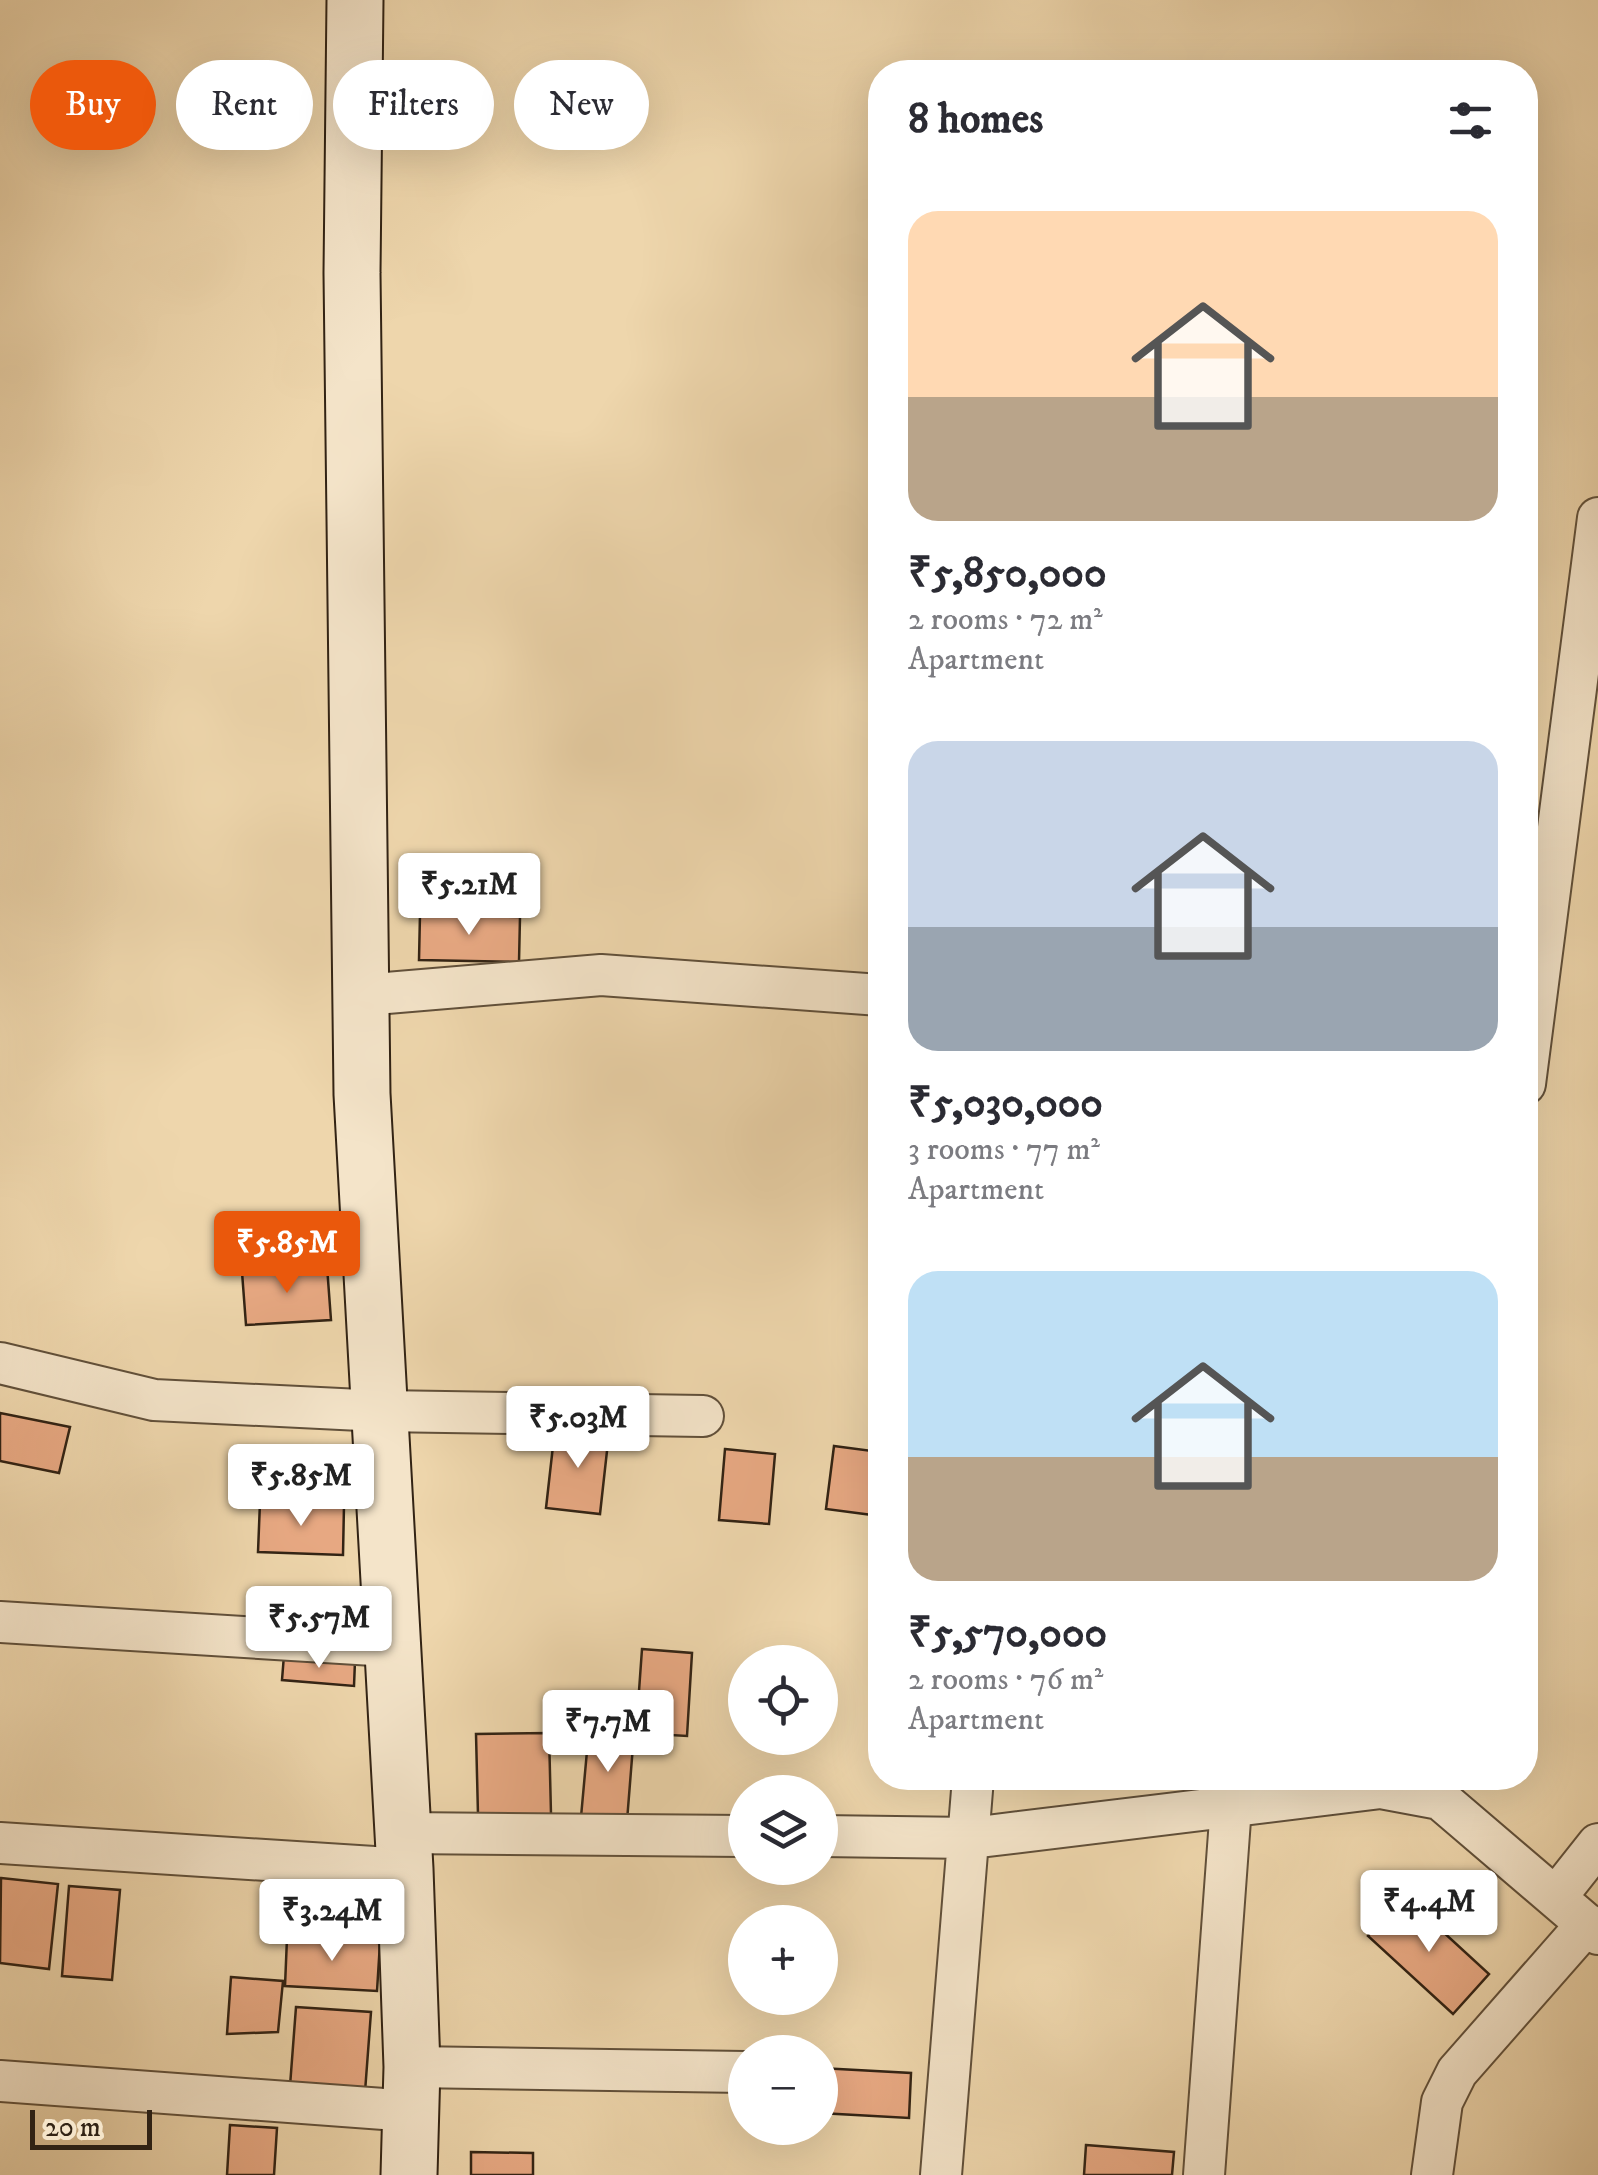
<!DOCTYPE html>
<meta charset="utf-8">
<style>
:root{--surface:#fff;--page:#f2f2f3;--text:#2b2b33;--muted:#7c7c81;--accent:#ea580c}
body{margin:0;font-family:"IM FELL DW Pica",serif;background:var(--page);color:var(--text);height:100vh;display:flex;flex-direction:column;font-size:38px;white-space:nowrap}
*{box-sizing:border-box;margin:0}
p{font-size:32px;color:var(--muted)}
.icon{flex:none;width:55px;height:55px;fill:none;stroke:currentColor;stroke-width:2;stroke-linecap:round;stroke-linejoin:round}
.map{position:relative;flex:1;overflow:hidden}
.sheet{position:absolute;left:868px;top:60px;width:670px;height:1730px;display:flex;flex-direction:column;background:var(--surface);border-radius:40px;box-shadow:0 10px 40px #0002}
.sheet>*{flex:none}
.hud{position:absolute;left:30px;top:60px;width:688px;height:90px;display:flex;gap:20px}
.fabs{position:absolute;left:728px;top:1645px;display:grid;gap:20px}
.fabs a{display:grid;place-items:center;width:110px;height:110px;border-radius:50%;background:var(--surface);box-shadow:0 10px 40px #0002;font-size:50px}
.scale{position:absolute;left:30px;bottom:25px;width:122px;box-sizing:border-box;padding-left:10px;border:5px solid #322314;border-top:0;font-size:28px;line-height:35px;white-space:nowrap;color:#322314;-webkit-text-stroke:8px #f4e4c9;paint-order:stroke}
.price{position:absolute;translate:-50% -85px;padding:0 22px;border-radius:10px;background:#fff;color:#222;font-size:32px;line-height:65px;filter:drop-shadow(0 2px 5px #0008)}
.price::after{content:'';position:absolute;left:50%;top:60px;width:30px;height:22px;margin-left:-15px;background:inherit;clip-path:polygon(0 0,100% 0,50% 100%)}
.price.active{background:var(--accent);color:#fff}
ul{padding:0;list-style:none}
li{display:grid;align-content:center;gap:20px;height:530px;padding:0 40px}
li span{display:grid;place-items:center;height:310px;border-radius:30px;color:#555}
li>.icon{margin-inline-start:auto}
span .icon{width:180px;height:180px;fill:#fffc;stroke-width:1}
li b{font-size:42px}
h2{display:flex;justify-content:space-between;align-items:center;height:120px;padding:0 40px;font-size:42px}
.tag{padding:0 35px;border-radius:45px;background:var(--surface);box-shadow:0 10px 40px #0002;font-size:35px;line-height:90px}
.tag.active{background:var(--accent);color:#fff}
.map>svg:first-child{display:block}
.building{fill:#e8a983;stroke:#322314;stroke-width:2.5}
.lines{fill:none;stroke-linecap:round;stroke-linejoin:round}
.street-casing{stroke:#61503a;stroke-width:44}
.secondary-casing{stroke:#322314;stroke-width:59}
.street{stroke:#f4e4c9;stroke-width:40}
.secondary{stroke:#f4e4c9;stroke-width:55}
</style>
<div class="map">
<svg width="1598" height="2175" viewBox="0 0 1598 2175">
<rect width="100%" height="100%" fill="#eed6ac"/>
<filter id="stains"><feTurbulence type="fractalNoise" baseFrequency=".002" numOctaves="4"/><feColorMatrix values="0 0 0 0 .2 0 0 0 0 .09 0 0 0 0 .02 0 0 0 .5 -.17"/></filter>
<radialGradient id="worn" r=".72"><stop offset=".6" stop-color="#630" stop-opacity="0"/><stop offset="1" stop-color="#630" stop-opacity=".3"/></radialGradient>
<path class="building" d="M 420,914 L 520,917 L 519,962 L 419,960 Z
M 327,1266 L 331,1320 L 246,1325 L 242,1272 Z
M 0,1413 L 70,1427 L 59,1473 L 0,1461 Z
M 555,1428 L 609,1433 L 600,1514 L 546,1508 Z
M 834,1446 L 880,1452 L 880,1516 L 826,1509 Z
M 725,1449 L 775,1454 L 769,1524 L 719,1520 Z
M 260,1502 L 344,1505 L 343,1555 L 258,1552 Z
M 642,1649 L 692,1653 L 687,1736 L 636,1733 Z
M 284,1655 L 355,1661 L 354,1686 L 282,1680 Z
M 589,1729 L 634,1733 L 627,1821 L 581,1817 Z
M 549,1733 L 551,1814 L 478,1815 L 476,1734 Z
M 1,1878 L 58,1884 L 49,1969 L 0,1963 Z
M 69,1886 L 120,1890 L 112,1980 L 62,1976 Z
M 1404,1896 L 1489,1974 L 1453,2014 L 1368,1936 Z
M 287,1938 L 380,1943 L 377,1991 L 285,1986 Z
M 231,1977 L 283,1981 L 278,2032 L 227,2034 Z
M 296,2007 L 371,2012 L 365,2092 L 290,2086 Z
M 820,2068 L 911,2073 L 909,2118 L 820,2113 Z
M 230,2125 L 277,2128 L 274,2175 L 227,2175 Z
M 1086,2145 L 1174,2152 L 1172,2175 L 1084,2175 Z
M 471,2152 L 533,2153 L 533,2175 L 471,2175 Z"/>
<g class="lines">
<defs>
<path id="street" d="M 363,995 L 601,975 L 880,995
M 1525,1084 L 1598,518
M 0,1363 L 154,1400 L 381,1411 L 703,1416
M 0,1622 L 390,1646
M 403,1833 L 745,1836
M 820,1836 L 971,1838 L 1381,1788 L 1440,1799 L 1598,1934
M 0,1843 L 405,1869
M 1556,1897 L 1598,1844
M 412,2067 L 745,2072
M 0,2081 L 411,2111
M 941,2175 L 973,1778
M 1204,2175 L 1231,1806
M 1432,2175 L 1442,2102 L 1457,2072 L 1587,1924"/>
<path id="secondary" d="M 355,0 L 352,273 L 362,1094 L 405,1869 L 412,2067 L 409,2175"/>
</defs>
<use href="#street" class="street-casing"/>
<use href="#secondary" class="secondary-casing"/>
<use href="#street" class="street"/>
<use href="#secondary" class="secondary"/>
</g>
<rect width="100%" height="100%" filter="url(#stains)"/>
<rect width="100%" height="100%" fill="url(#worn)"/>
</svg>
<div class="fabs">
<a><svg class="icon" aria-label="locate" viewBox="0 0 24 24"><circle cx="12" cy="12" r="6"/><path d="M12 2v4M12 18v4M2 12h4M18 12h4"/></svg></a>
<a><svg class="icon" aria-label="layers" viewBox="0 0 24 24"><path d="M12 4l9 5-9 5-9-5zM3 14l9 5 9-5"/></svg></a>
<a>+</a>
<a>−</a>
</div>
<div class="scale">20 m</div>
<b class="price" style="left:469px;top:938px">₹5.21M</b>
<b class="price active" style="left:287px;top:1296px">₹5.85M</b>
<b class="price" style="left:578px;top:1471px">₹5.03M</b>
<b class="price" style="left:301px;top:1529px">₹5.85M</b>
<b class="price" style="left:319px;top:1671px">₹5.57M</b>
<b class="price" style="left:608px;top:1775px">₹7.7M</b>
<b class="price" style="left:1429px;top:1955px">₹4.4M</b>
<b class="price" style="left:332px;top:1964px">₹3.24M</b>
<div class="hud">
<a class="tag active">Buy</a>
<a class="tag">Rent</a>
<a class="tag">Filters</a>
<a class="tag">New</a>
</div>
<section class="sheet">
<h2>8 homes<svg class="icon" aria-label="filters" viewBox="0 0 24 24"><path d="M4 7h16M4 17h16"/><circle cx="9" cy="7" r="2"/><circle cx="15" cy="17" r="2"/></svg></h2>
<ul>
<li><span style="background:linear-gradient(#ffd9b3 60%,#b9a48a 0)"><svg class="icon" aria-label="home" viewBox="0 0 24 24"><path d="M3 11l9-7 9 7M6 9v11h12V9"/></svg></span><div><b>₹5,850,000</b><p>2 rooms · 72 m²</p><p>Apartment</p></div></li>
<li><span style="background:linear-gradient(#c9d6e8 60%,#9aa5b1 0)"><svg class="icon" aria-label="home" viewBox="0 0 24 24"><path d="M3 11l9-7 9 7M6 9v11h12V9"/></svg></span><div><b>₹5,030,000</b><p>3 rooms · 77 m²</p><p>Apartment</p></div></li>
<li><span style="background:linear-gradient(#bfe0f5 60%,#b9a48a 0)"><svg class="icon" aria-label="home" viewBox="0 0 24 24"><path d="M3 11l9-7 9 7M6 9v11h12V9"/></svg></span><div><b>₹5,570,000</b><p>2 rooms · 76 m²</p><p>Apartment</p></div></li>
</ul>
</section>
</div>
